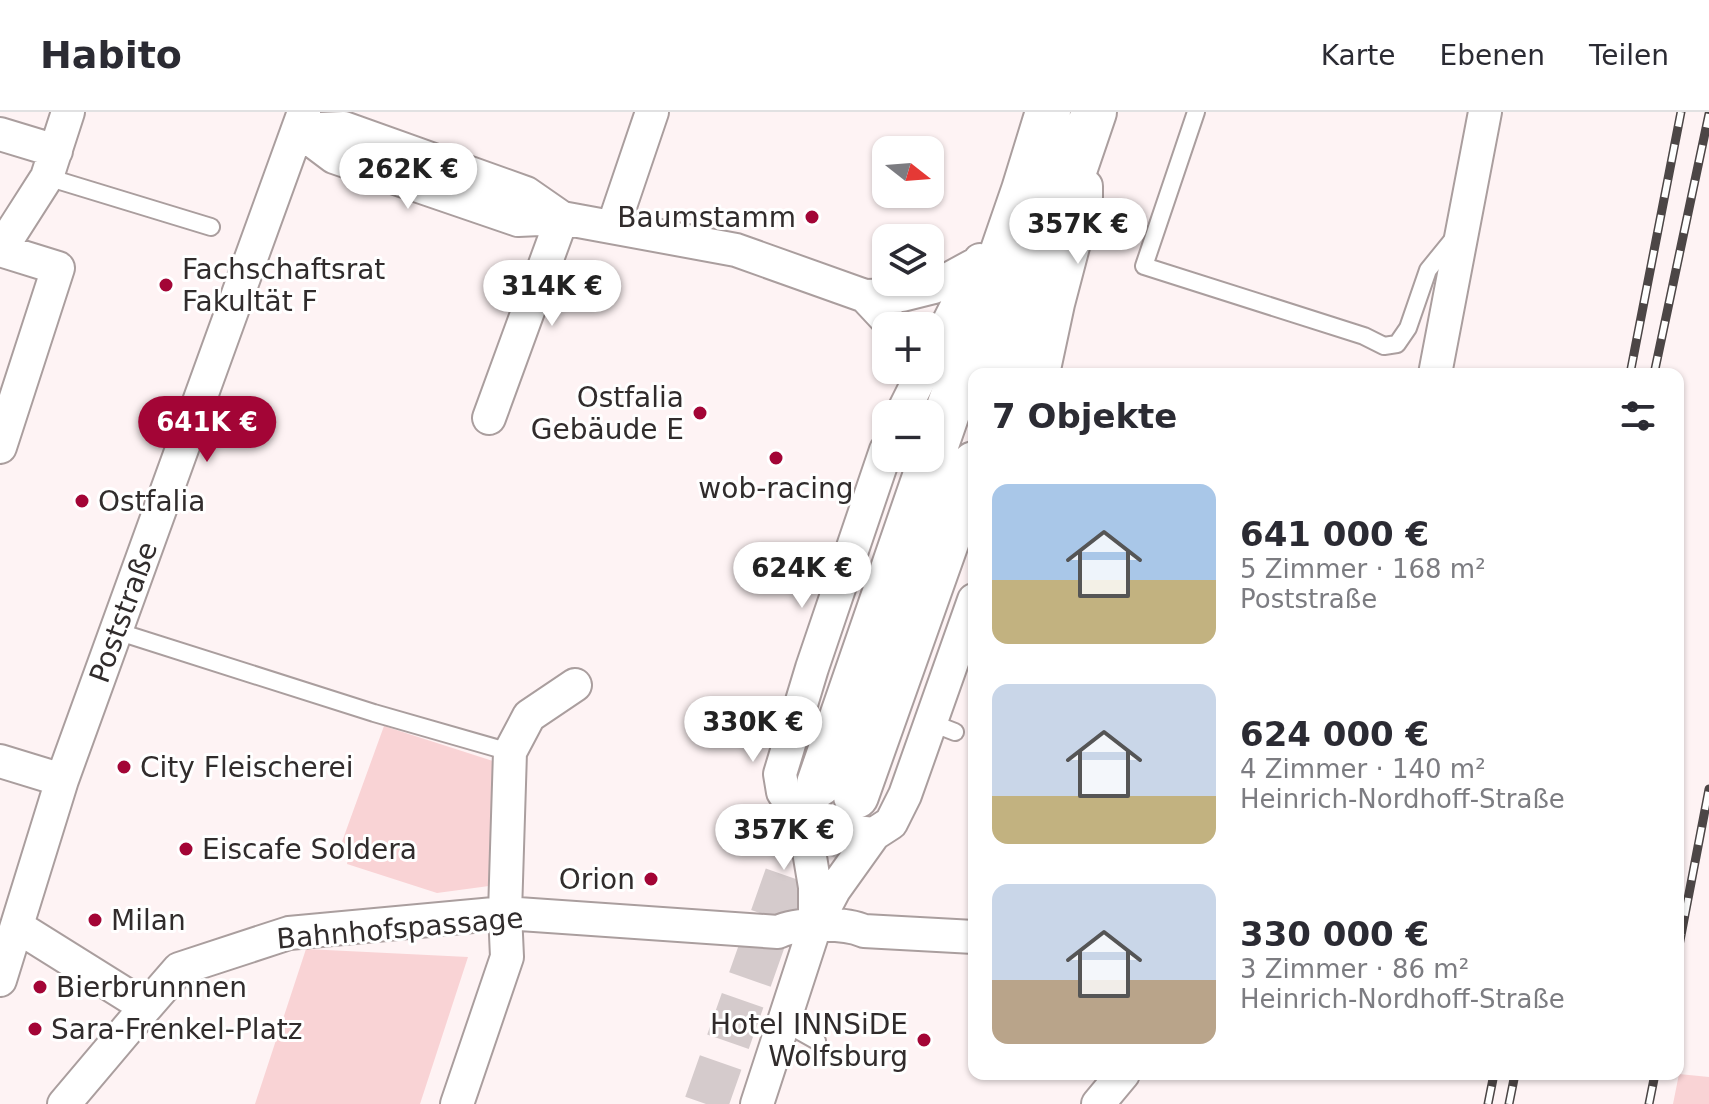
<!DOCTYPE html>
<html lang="de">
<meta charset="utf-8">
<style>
:root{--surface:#fff;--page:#f7f7f7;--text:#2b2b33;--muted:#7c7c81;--line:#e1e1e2;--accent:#a30536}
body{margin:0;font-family:"DejaVu Sans",sans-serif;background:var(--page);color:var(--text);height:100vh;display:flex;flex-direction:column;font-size:30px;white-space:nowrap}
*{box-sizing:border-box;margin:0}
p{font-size:26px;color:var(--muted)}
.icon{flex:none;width:44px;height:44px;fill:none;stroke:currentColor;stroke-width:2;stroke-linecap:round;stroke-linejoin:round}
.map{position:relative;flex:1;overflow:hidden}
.side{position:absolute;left:968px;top:256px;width:716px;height:712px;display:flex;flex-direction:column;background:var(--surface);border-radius:16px;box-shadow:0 2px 6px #0004}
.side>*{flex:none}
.needle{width:52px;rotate:107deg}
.fabs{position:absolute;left:872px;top:24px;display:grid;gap:16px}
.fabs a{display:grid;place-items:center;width:72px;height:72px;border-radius:16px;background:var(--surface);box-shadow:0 2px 6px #0004;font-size:40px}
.price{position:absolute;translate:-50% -68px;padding:0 18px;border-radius:28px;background:#fff;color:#222;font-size:26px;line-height:52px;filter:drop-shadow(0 2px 4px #0008)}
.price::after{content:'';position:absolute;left:50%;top:48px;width:24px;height:18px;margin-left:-12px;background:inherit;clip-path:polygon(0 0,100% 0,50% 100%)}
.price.selected{background:var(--accent);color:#fff}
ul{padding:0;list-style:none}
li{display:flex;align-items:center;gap:24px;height:200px;padding:0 24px}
li span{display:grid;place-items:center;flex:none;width:224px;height:160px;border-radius:16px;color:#555}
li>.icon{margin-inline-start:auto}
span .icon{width:96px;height:96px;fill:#fffc;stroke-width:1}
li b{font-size:34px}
h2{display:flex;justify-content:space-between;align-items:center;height:96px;padding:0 24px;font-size:34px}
header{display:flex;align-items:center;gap:48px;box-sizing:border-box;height:112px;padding:0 40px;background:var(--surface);border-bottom:2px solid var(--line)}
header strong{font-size:38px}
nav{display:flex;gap:44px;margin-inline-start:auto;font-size:28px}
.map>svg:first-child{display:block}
.green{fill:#f9d3d5}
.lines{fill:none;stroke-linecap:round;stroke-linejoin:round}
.secondary-tunnel{stroke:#d5cbcc;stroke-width:44;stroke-dasharray:44 22;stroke-linecap:butt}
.lane-casing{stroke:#aa9e9e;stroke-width:20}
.street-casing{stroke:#aa9e9e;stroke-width:36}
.secondary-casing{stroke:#aa9e9e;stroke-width:48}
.lane{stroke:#fff;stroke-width:16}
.street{stroke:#fff;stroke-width:32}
.secondary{stroke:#fff;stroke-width:44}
.rail-casing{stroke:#4c4646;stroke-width:9}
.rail{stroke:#fff;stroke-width:6;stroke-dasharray:18;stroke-linecap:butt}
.poi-dot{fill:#a30536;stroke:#fff;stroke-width:3}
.labels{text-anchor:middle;stroke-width:6;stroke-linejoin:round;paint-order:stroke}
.poi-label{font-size:28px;fill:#312c2c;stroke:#fff;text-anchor:start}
.street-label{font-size:28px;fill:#312c2c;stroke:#fff}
</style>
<header>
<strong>Habito</strong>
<nav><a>Karte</a><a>Ebenen</a><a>Teilen</a></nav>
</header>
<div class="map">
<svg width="1709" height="992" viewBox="0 0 1709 992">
<rect width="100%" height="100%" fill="#fef3f4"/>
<path class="green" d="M 384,614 L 496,650 L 489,774 L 437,781 L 347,752 L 349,742 L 339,738 Z
M 306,837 L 468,845 L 420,992 L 255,992 Z
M 1679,962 L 1709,965 L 1709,992 L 1673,992 Z"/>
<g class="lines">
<path class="secondary-tunnel" d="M 813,808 L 856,684
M 706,992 L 814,686"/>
<defs>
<path id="lane" d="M 1196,0 L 1144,154 L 1364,224 L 1384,234 L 1397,232 L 1408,216 L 1428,158 L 1454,126
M 47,65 L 211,115
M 116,519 L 374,601 L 510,640
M 932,611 L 955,620
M 785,911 L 817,929"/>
<path id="street" d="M 298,18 L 334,45 L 518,108 L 562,106 L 736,138 L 865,184 L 902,183 L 934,175 L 978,151
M 298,18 L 344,16 L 526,81 L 562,106
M 0,22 L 56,39
M 613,115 L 652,0
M 1,137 L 47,65 L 68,0
M 0,138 L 58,156 L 0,335
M 865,184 L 893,214
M 930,247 L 980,148
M 1043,262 L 1058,192 L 1086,85 L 1086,74
M 1435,262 L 1485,0
M 902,302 L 924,258
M 489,306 L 562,106
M 0,649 L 62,668
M 796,699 L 855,720 L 874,722
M 815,811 L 815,775 L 809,739 L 796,699 L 783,680 L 780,662 L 812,556 L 886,338
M 18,815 L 146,895 L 179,857 L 289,821 L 505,801 L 778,820 C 796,811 845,810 864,819 L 974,825
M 0,868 L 62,668 L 304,0
M 64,992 L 146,895
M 457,992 L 507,845 L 505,801 L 510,640 L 529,604 L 575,573
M 757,992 L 815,814 L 834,778 L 874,722 L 891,711 L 905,683 L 974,488
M 1098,992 L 1123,962"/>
<path id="secondary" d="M 1005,262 L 1094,0
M 819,672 L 1024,78 L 1048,0
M 856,684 L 974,352"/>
</defs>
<use href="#lane" class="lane-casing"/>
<use href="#street" class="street-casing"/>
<use href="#secondary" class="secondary-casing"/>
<use href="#lane" class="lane"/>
<use href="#street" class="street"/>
<use href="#secondary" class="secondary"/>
<defs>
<path id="rail" d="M 1630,262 L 1681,0
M 1654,262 L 1709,2
M 1678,839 L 1709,677
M 1488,992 L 1494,962
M 1509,992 L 1515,962
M 1649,992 L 1655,962"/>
</defs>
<use href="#rail" class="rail-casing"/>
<use href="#rail" class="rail"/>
</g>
<g class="poi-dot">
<circle cx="812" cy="105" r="8"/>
<circle cx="166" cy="173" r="8"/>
<circle cx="700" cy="301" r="8"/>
<circle cx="776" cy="346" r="8"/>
<circle cx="82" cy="389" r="8"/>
<circle cx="124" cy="655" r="8"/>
<circle cx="186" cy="737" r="8"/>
<circle cx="651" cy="767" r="8"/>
<circle cx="95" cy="808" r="8"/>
<circle cx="40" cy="875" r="8"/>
<circle cx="35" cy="917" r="8"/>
<circle cx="924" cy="928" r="8"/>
</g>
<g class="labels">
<g class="poi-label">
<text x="796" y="115" text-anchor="end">Baumstamm</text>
<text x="182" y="167">Fachschaftsrat<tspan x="182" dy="32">Fakultät F</tspan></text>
<text x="684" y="295" text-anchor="end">Ostfalia<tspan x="684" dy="32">Gebäude E</tspan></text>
<text x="776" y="386" text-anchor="middle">wob-racing</text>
<text x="98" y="399">Ostfalia</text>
<text x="140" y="665">City Fleischerei</text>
<text x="202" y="747">Eiscafe Soldera</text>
<text x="635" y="777" text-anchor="end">Orion</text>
<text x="111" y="818">Milan</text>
<text x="56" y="885">Bierbrunnnen</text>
<text x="908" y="922" text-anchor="end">Hotel INNSiDE<tspan x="908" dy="32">Wolfsburg</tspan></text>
<text x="51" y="927">Sara-Frenkel-Platz</text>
</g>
<g class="street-label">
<text transform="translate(123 500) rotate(-70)" y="10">Poststraße</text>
<text transform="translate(400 816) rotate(-5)" y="10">Bahnhofspassage</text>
</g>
</g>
</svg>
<div class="fabs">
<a><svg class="needle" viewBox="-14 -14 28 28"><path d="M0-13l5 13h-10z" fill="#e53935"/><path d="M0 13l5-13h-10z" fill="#7c7c81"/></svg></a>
<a><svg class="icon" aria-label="layers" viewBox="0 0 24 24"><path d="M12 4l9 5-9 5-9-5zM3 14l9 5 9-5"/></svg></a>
<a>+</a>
<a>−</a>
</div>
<b class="price" style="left:408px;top:99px">262K €</b>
<b class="price" style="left:1078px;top:154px">357K €</b>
<b class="price" style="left:552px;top:216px">314K €</b>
<b class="price selected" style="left:207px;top:352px">641K €</b>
<b class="price" style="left:802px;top:498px">624K €</b>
<b class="price" style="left:753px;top:652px">330K €</b>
<b class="price" style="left:784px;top:760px">357K €</b>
<section class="side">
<h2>7 Objekte<svg class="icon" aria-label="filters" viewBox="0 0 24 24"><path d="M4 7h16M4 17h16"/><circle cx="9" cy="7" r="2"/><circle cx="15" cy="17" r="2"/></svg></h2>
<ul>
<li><span style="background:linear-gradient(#a9c7e8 60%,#c2b280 0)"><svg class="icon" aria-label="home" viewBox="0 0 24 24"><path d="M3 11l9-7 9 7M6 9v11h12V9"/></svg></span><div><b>641 000 €</b><p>5 Zimmer · 168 m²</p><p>Poststraße</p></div></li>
<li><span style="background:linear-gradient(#c9d6e8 70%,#c2b280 0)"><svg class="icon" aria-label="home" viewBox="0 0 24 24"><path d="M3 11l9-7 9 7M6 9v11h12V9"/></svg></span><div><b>624 000 €</b><p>4 Zimmer · 140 m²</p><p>Heinrich-Nordhoff-Straße</p></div></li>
<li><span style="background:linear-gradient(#c9d6e8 60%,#b9a48a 0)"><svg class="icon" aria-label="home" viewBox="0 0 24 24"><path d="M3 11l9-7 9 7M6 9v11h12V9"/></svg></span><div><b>330 000 €</b><p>3 Zimmer · 86 m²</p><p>Heinrich-Nordhoff-Straße</p></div></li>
</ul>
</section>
</div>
